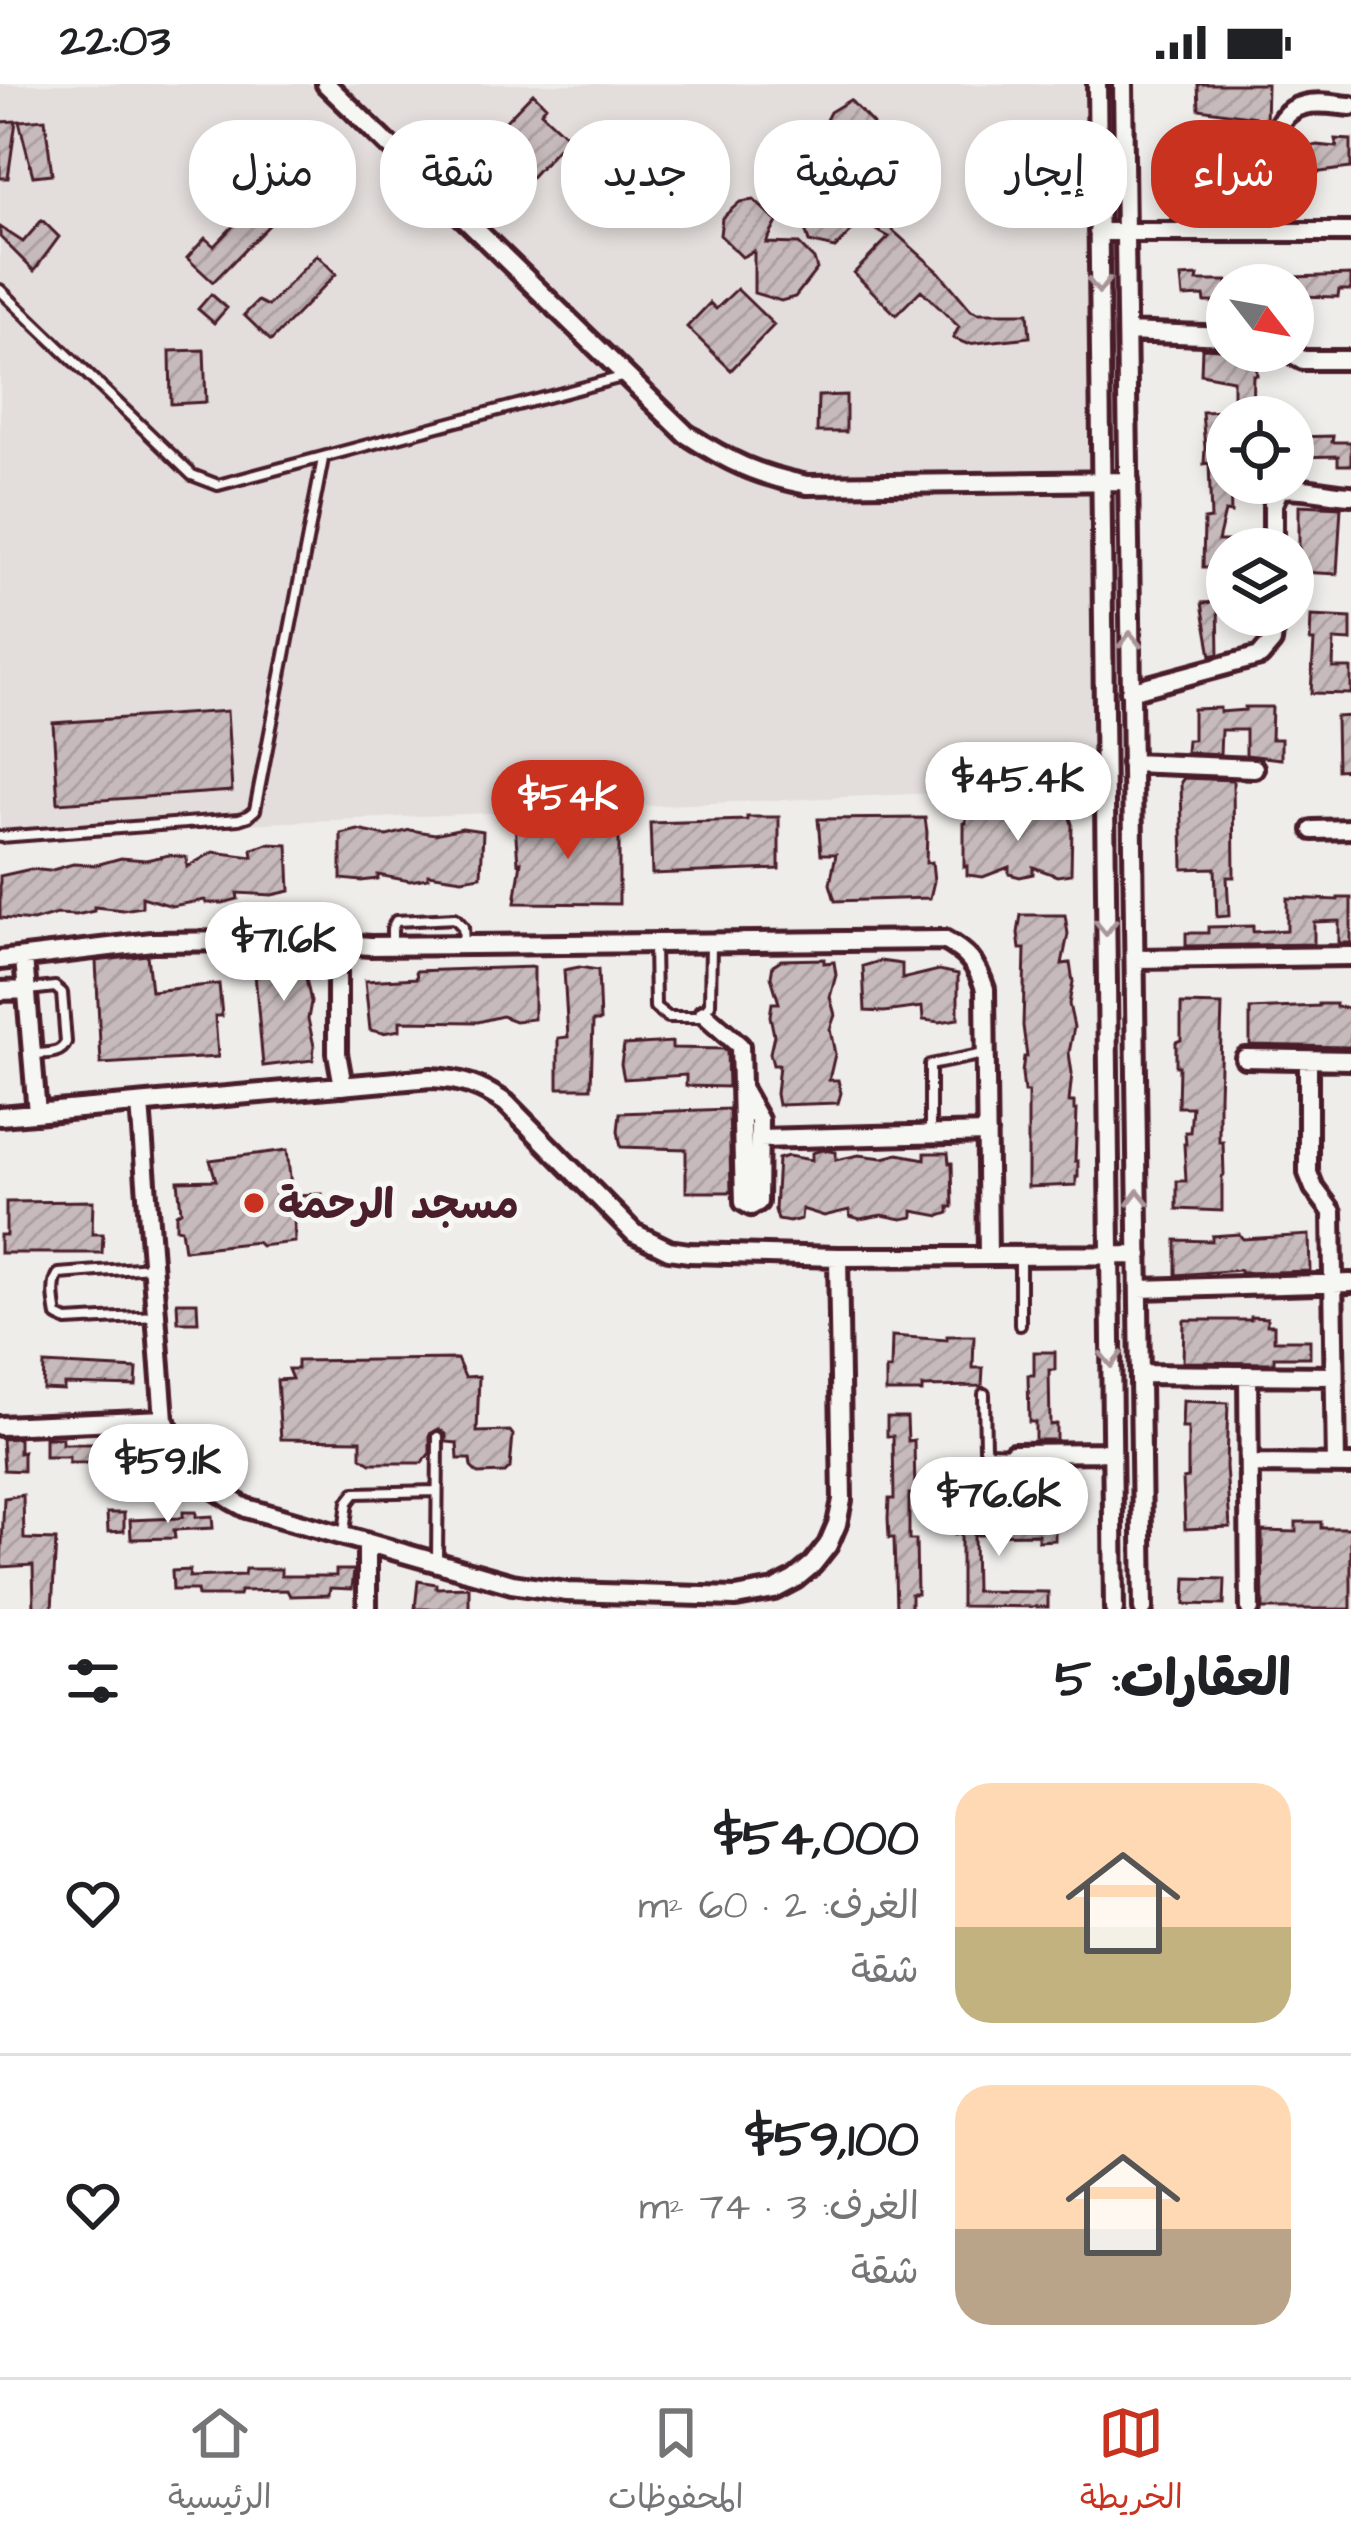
<!DOCTYPE html>
<html lang="ar">
<meta charset="utf-8">
<style>
:root{--surface:#fff;--page:#f2f2f2;--text:#202124;--muted:#757577;--line:#e0e0e0;--accent:#c8321e}
body{margin:0;font-family:"Architects Daughter","Playpen Sans Arabic",sans-serif;background:var(--page);color:var(--text);direction:rtl;height:100vh;display:flex;flex-direction:column;font-size:45px;white-space:nowrap}
*{box-sizing:border-box;margin:0}
p{font-size:39px;color:var(--muted)}
.icon{flex:none;width:66px;height:66px;fill:none;stroke:currentColor;stroke-width:2;stroke-linecap:round;stroke-linejoin:round}
.map{position:relative;height:1525px;overflow:hidden;direction:ltr}
.details{display:flex;flex-direction:column;background:var(--surface);flex:1}
.details>*{flex:none}
.banner{position:absolute;left:36px;top:36px;width:1281px;height:108px;direction:rtl;display:flex;gap:24px}
.needle{width:78px;rotate:121deg}
.buttons{position:absolute;left:1206px;top:180px;display:grid;gap:24px}
.buttons a{display:grid;place-items:center;width:108px;height:108px;border-radius:50%;background:var(--surface);box-shadow:0 6px 18px #0003;font-size:60px}
.price{position:absolute;translate:-50% -102px;padding:0 27px;border-radius:42px;background:#fff;color:#222;font-size:39px;line-height:78px;filter:drop-shadow(0 3px 6px #0008)}
.price::after{content:'';position:absolute;left:50%;top:72px;width:36px;height:27px;margin-left:-18px;background:inherit;clip-path:polygon(0 0,100% 0,50% 100%)}
.price.current{background:var(--accent);color:#fff}
ul{padding:0;list-style:none}
li{display:flex;align-items:center;gap:36px;height:300px;padding:0 60px}
li+li{border-top:3px solid var(--line)}
li span{display:grid;place-items:center;flex:none;width:336px;height:240px;border-radius:36px;color:#555}
li>.icon{margin-inline-start:auto}
span .icon{width:144px;height:144px;fill:#fffc;stroke-width:1}
li b{font-size:51px}
h2{display:flex;justify-content:space-between;align-items:center;height:144px;padding:0 60px;font-size:51px}
.chip{padding:0 42px;border-radius:48px;background:var(--surface);box-shadow:0 6px 18px #0003;font-size:42px;line-height:108px}
.chip.current{background:var(--accent);color:#fff}
.status{display:flex;justify-content:space-between;align-items:center;height:84px;padding:0 60px;background:var(--surface);direction:ltr}
.status svg{height:33px;fill:currentColor}
.menu{display:flex;justify-content:space-around;align-items:center;height:168px;border-top:3px solid var(--line);background:var(--surface);font-size:33px;color:var(--muted)}
.menu a{display:grid;justify-items:center;gap:6px}
.menu .current{color:var(--accent)}
.map>svg:first-child{display:block}
.built{fill:#e3dedc}
.building{fill:url(#building-hatch);stroke:#4a1f2b;stroke-width:3}
.lines{fill:none;stroke-linecap:round;stroke-linejoin:round}
.lane-casing{stroke:#4a1f2b;stroke-width:16}
.street-casing{stroke:#4a1f2b;stroke-width:26}
.lane{stroke:#f6f6f2;stroke-width:8}
.street{stroke:#f6f6f2;stroke-width:16}
.oneway{stroke:#a99598}
.poi-dot{fill:#c8321e;stroke:#f6f6f2;stroke-width:4.5}
.labels{text-anchor:middle;stroke-width:10;stroke-linejoin:round;paint-order:stroke}
.poi-label{font-size:42px;font-weight:bold;fill:#4a1f2b;stroke:#f6f6f2;text-anchor:start}
</style>
<div class="status"><b>22:03</b><svg viewBox="0 0 49 12"><path d="M0 12V9h3v3zM5 12V6h3v6zM10 12V3h3v9zM15 12V0h3v12zM26 1h20v11H26zM47 4h2v5h-2z"/></svg></div>
<div class="map">
<svg width="1351" height="1525" viewBox="0 0 1351 1525">
<defs>
<pattern id="building-hatch" width="6" height="6" patternUnits="userSpaceOnUse" patternTransform="scale(3)"><rect width="6" height="6" fill="#c6babb"/><path d="M-1 1l2-2M0 6l6-6M5 7l2-2" fill="none" stroke="#ac9fa1"/></pattern>
</defs>
<rect width="100%" height="100%" fill="#efedea"/>
<filter id="ink" filterUnits="userSpaceOnUse"><feTurbulence type="fractalNoise" baseFrequency=".00833" numOctaves="2"/><feDisplacementMap in="SourceGraphic" scale="24" xChannelSelector="R" yChannelSelector="G"/><feConvolveMatrix kernelMatrix="1 2 1 2 8 2 1 2 1" color-interpolation-filters="sRGB"/></filter>
<g filter="url(#ink)">
<path class="built" d="M 0,0 L 1109,0 L 1116,701 L 0,751 Z"/>
<path class="building" d="M 1198,0 L 1267,0 L 1266,40 L 1258,79 L 1195,91 L 1198,70 L 1196,51 L 1256,33 L 1199,25 Z
M 533,9 L 546,22 L 541,28 L 568,53 L 510,116 L 487,93 L 518,62 L 500,43 Z
M 850,16 L 873,40 L 871,59 L 894,46 L 932,80 L 878,133 L 939,188 L 971,226 L 978,229 L 1028,229 L 1030,253 L 967,260 L 953,254 L 959,243 L 921,206 L 896,231 L 854,189 L 889,153 L 861,138 L 835,164 L 809,158 L 801,132 L 818,114 L 825,115 L 856,83 L 827,61 L 823,42 L 830,28 Z
M 45,35 L 52,90 L 33,92 L 19,37 Z
M 16,37 L 8,94 L 0,94 L 0,38 Z
M 1335,55 L 1351,56 L 1351,84 L 1290,92 L 1288,68 L 1317,61 L 1337,63 Z
M 262,112 L 280,130 L 213,198 L 187,174 L 205,154 L 214,162 Z
M 754,116 L 777,138 L 766,159 L 799,160 L 814,175 L 817,185 L 795,213 L 781,217 L 754,209 L 754,167 L 742,173 L 720,151 L 722,134 L 740,118 Z
M 42,136 L 59,153 L 34,187 L 0,153 L 0,143 L 23,158 Z
M 317,171 L 336,190 L 271,257 L 244,231 L 258,217 L 268,222 Z
M 1351,191 L 1351,206 L 1339,206 L 1338,213 L 1296,212 L 1296,207 L 1293,207 L 1293,193 Z
M 1198,192 L 1197,197 L 1227,197 L 1227,218 L 1205,218 L 1204,212 L 1183,213 L 1181,193 Z
M 737,205 L 774,241 L 731,286 L 687,243 L 710,219 L 716,225 Z
M 211,210 L 227,224 L 214,239 L 198,225 Z
M 1202,264 L 1255,267 L 1257,291 L 1253,291 L 1252,333 L 1233,333 L 1233,296 L 1201,290 Z
M 204,266 L 206,318 L 171,320 L 170,267 Z
M 846,311 L 846,348 L 817,348 L 818,312 Z
M 1227,327 L 1224,384 L 1227,385 L 1227,399 L 1230,399 L 1231,429 L 1225,428 L 1218,457 L 1227,457 L 1227,476 L 1223,474 L 1222,483 L 1203,483 L 1204,436 L 1211,435 L 1209,379 L 1204,380 L 1205,364 L 1202,328 Z
M 1333,352 L 1332,358 L 1351,358 L 1351,381 L 1338,381 L 1338,372 L 1293,373 L 1293,353 Z
M 1299,421 L 1341,423 L 1337,490 L 1299,488 Z
M 1218,518 L 1219,570 L 1211,572 L 1202,519 Z
M 1311,532 L 1351,534 L 1351,557 L 1334,556 L 1333,584 L 1351,584 L 1351,610 L 1311,609 L 1314,557 L 1310,557 Z
M 1245,623 L 1272,623 L 1271,655 L 1281,655 L 1281,675 L 1246,671 L 1246,646 L 1221,646 L 1220,670 L 1186,668 L 1187,656 L 1193,656 L 1193,625 L 1220,624 L 1220,628 L 1245,626 Z
M 227,627 L 232,707 L 58,719 L 53,639 Z
M 1351,632 L 1351,685 L 1337,686 L 1336,633 Z
M 1184,694 L 1233,696 L 1234,793 L 1227,793 L 1229,832 L 1217,833 L 1215,784 L 1183,785 L 1181,698 Z
M 1055,728 L 1069,731 L 1072,740 L 1071,790 L 1057,792 L 1033,783 L 1033,790 L 1020,793 L 1009,790 L 1009,783 L 983,793 L 967,791 L 967,782 L 964,783 L 964,739 L 966,739 L 966,732 L 982,729 L 1009,735 L 1008,731 L 1022,729 L 1031,732 L 1032,736 Z
M 747,733 L 779,733 L 779,785 L 652,790 L 650,739 L 747,736 Z
M 925,734 L 927,748 L 926,779 L 932,778 L 934,797 L 930,814 L 835,817 L 830,800 L 836,770 L 821,770 L 818,735 Z
M 571,736 L 619,738 L 619,820 L 515,819 L 521,778 L 518,779 L 515,740 Z
M 462,744 L 483,747 L 481,792 L 462,795 L 428,790 L 428,794 L 410,797 L 378,791 L 378,795 L 361,797 L 341,795 L 341,750 L 358,746 L 387,752 L 410,746 L 435,750 Z
M 268,760 L 288,761 L 290,807 L 272,811 L 237,809 L 238,815 L 223,819 L 206,819 L 205,816 L 172,822 L 142,813 L 142,823 L 123,826 L 94,823 L 94,827 L 76,831 L 57,830 L 33,837 L 0,834 L 0,792 L 31,785 L 49,787 L 73,780 L 96,781 L 121,774 L 146,776 L 169,771 L 186,773 L 187,783 L 213,768 L 253,773 L 252,765 Z
M 1287,814 L 1338,816 L 1338,814 L 1351,814 L 1351,859 L 1339,859 L 1339,837 L 1314,838 L 1314,860 L 1186,862 L 1186,849 L 1208,849 L 1208,843 L 1253,842 L 1253,848 L 1287,846 Z
M 1021,831 L 1065,831 L 1068,850 L 1062,880 L 1070,879 L 1073,898 L 1069,920 L 1074,943 L 1069,969 L 1072,989 L 1069,1018 L 1074,1018 L 1074,1026 L 1077,1026 L 1075,1077 L 1078,1077 L 1078,1093 L 1076,1093 L 1076,1101 L 1028,1103 L 1028,1008 L 1024,1008 L 1022,989 L 1024,973 L 1027,973 L 1023,942 L 1025,865 L 1020,865 L 1018,849 Z
M 296,856 L 302,856 L 307,872 L 305,890 L 311,918 L 308,935 L 314,962 L 313,976 L 263,982 L 253,867 Z
M 147,871 L 151,907 L 219,900 L 222,932 L 215,932 L 218,973 L 101,980 L 96,877 Z
M 824,875 L 824,879 L 834,878 L 836,891 L 830,913 L 835,931 L 830,945 L 835,970 L 829,996 L 838,996 L 841,1009 L 838,1019 L 778,1021 L 776,1010 L 779,981 L 773,981 L 770,969 L 774,951 L 770,932 L 772,919 L 779,919 L 771,893 L 773,881 L 781,876 Z
M 880,877 L 902,880 L 902,895 L 939,886 L 958,890 L 958,935 L 940,938 L 923,936 L 922,923 L 884,928 L 865,927 L 863,882 Z
M 534,883 L 534,935 L 515,937 L 502,932 L 478,938 L 400,937 L 400,946 L 383,949 L 370,946 L 365,897 L 417,894 L 416,887 Z
M 579,883 L 598,886 L 600,937 L 593,937 L 591,1004 L 558,1004 L 558,954 L 568,953 L 564,886 Z
M 1181,920 L 1222,921 L 1219,1012 L 1219,1058 L 1223,1058 L 1224,1091 L 1222,1092 L 1222,1127 L 1177,1125 L 1177,1097 L 1186,1097 L 1184,1060 L 1186,1060 L 1185,1048 L 1190,1048 L 1192,1023 L 1178,1023 L 1179,982 L 1176,982 L 1176,958 L 1181,956 Z
M 1319,920 L 1336,920 L 1336,923 L 1351,924 L 1351,963 L 1250,961 L 1250,925 L 1319,922 Z
M 672,958 L 672,964 L 724,965 L 727,968 L 728,1003 L 686,1002 L 686,991 L 624,995 L 621,980 L 624,961 Z
M 729,1025 L 731,1108 L 686,1108 L 686,1065 L 621,1063 L 618,1047 L 620,1029 Z
M 287,1066 L 292,1111 L 322,1110 L 320,1130 L 294,1133 L 295,1158 L 261,1162 L 257,1158 L 184,1166 L 181,1145 L 176,1144 L 176,1130 L 181,1127 L 178,1097 L 216,1096 L 210,1076 Z
M 822,1066 L 836,1068 L 836,1076 L 859,1071 L 883,1074 L 898,1070 L 925,1075 L 925,1069 L 948,1069 L 949,1079 L 952,1079 L 953,1123 L 949,1123 L 949,1129 L 940,1132 L 913,1127 L 913,1133 L 902,1135 L 882,1131 L 860,1135 L 850,1132 L 849,1126 L 824,1132 L 802,1125 L 801,1135 L 789,1138 L 778,1136 L 775,1126 L 778,1075 L 788,1072 L 812,1076 L 812,1069 Z
M 93,1117 L 92,1150 L 103,1150 L 102,1169 L 0,1169 L 0,1151 L 6,1151 L 6,1118 Z
M 1239,1150 L 1243,1155 L 1309,1151 L 1310,1187 L 1240,1189 L 1240,1186 L 1176,1191 L 1176,1156 L 1212,1157 L 1212,1152 Z
M 177,1218 L 197,1218 L 198,1238 L 178,1238 Z
M 1251,1233 L 1267,1234 L 1267,1241 L 1274,1241 L 1274,1256 L 1310,1256 L 1310,1273 L 1274,1273 L 1274,1279 L 1183,1278 L 1184,1236 L 1251,1236 Z
M 892,1252 L 947,1256 L 947,1252 L 974,1252 L 973,1284 L 983,1284 L 982,1302 L 922,1303 L 922,1308 L 886,1308 L 886,1285 L 891,1285 Z
M 1034,1268 L 1055,1268 L 1055,1286 L 1049,1286 L 1050,1341 L 1056,1340 L 1056,1356 L 1035,1356 L 1035,1338 L 1029,1338 L 1028,1291 L 1034,1291 Z
M 457,1275 L 465,1293 L 479,1292 L 477,1348 L 510,1347 L 513,1351 L 510,1384 L 505,1389 L 478,1390 L 471,1383 L 470,1375 L 458,1375 L 457,1359 L 446,1358 L 446,1350 L 439,1345 L 430,1350 L 430,1369 L 422,1379 L 371,1379 L 361,1373 L 361,1356 L 281,1355 L 277,1296 L 292,1295 L 288,1285 L 297,1285 L 297,1277 Z
M 44,1280 L 137,1285 L 136,1302 L 64,1300 L 64,1306 L 43,1305 Z
M 1183,1317 L 1228,1319 L 1226,1382 L 1230,1443 L 1185,1445 L 1183,1395 L 1188,1394 L 1188,1344 L 1182,1344 Z
M 887,1333 L 907,1333 L 908,1357 L 914,1356 L 915,1410 L 909,1410 L 909,1456 L 916,1456 L 917,1510 L 911,1510 L 911,1525 L 896,1525 L 894,1454 L 889,1454 L 888,1434 L 889,1415 L 894,1415 L 893,1352 L 887,1352 Z
M 19,1354 L 19,1369 L 23,1368 L 23,1387 L 4,1386 L 2,1355 Z
M 45,1354 L 62,1354 L 62,1360 L 120,1360 L 120,1354 L 135,1354 L 134,1374 L 111,1374 L 111,1379 L 69,1379 L 69,1373 L 45,1373 Z
M 23,1411 L 24,1455 L 56,1456 L 52,1525 L 34,1525 L 33,1481 L 1,1483 L 4,1414 Z
M 183,1428 L 196,1428 L 196,1433 L 212,1432 L 213,1444 L 174,1446 L 175,1454 L 131,1455 L 130,1436 L 179,1434 L 183,1433 Z
M 107,1429 L 124,1429 L 124,1447 L 108,1448 Z
M 979,1431 L 1031,1431 L 1032,1437 L 1055,1437 L 1055,1456 L 1038,1457 L 1038,1450 L 974,1451 L 975,1507 L 1048,1508 L 1048,1523 L 961,1522 L 961,1450 L 955,1450 L 955,1438 L 979,1438 Z
M 1296,1438 L 1321,1438 L 1321,1444 L 1351,1444 L 1351,1525 L 1263,1525 L 1262,1447 L 1296,1448 Z
M 245,1485 L 281,1485 L 281,1492 L 336,1492 L 336,1486 L 354,1486 L 352,1505 L 330,1504 L 329,1511 L 290,1512 L 287,1506 L 240,1507 L 239,1512 L 198,1512 L 197,1506 L 173,1506 L 172,1487 L 190,1486 L 189,1493 L 244,1491 Z
M 1186,1494 L 1225,1495 L 1224,1521 L 1185,1520 Z
M 418,1497 L 436,1500 L 436,1504 L 469,1503 L 469,1525 L 415,1525 Z"/>
<g class="lines">
<defs>
<path id="lane" d="M 0,206 L 192,391 L 218,401 L 622,293
M 0,753 L 239,735 L 248,732 L 255,726 L 323,375
M 392,858 L 392,845 L 396,837 L 455,834 L 463,843 L 464,859
M 654,860 L 655,923 L 668,933 L 700,933 L 710,920 L 711,860
M 29,906 L 55,903 L 62,909 L 66,958 C 61,971 45,969 34,970
M 930,1049 L 930,981 L 984,970
M 1020,1173 L 1020,1241
M 151,1183 L 59,1190 C 51,1199 55,1220 57,1232 L 67,1237 L 156,1232
M 984,1310 L 985,1364 L 989,1368 L 1012,1369
M 344,1448 L 348,1418 L 355,1409 L 437,1407
M 437,1478 L 438,1353"/>
<path id="street" d="M 326,0 L 686,350 C 729,378 757,391 807,401 L 1129,397
M 1097,0 L 1114,1525
M 1123,0 L 1143,1525
M 1098,148 L 1351,148
M 1276,148 C 1273,113 1256,32 1304,21 C 1318,17 1337,21 1351,22
M 1127,248 L 1227,252
M 1287,267 L 1303,276 L 1351,276
M 1273,465 L 1273,420 L 1279,406 C 1295,400 1330,411 1351,411
M 1130,607 L 1260,572 L 1272,558 L 1275,531
M 1131,679 L 1254,684
M 1313,746 L 1351,745
M 337,849 L 337,969 L 343,1002
M 24,874 L 37,1029
M 1135,875 L 1351,872
M 0,876 L 152,858 L 242,857 L 307,840 L 323,843 L 358,861 L 370,862 L 944,856 C 967,868 977,880 985,905 L 988,1172
M 0,907 L 27,906
M 704,930 L 740,962 L 744,1118 L 751,1122 L 758,1118 L 759,1036 L 742,1006
M 1245,974 L 1351,976
M 1308,976 L 1308,1089 L 1314,1104 L 1332,1128 L 1336,1381
M 140,1020 L 164,1335 C 181,1377 205,1403 246,1424 L 512,1500 L 567,1508 L 736,1513 L 774,1506 L 795,1495 L 813,1480 L 828,1461 L 837,1440 L 842,1416 L 838,1173
M 0,1032 L 431,994 C 461,995 481,1002 506,1019 L 634,1149 L 669,1166 L 689,1169 L 838,1173 L 1139,1171
M 759,1055 L 987,1049
M 1139,1205 L 1351,1199
M 1140,1290 L 1334,1292
M 1248,1291 L 1250,1525
M 0,1342 L 164,1335
M 1013,1369 L 1112,1368
M 1249,1380 L 1351,1381
M 367,1525 L 367,1460"/>
</defs>
<use href="#lane" class="lane-casing"/>
<use href="#street" class="street-casing"/>
<use href="#lane" class="lane"/>
<use href="#street" class="street"/>
</g>
<defs><path id="oneway-chevron" d="M-2-3.5L2.5 0L-2 3.5" fill="none" stroke-width="1.6" stroke-linecap="round" stroke-linejoin="round" transform="scale(3)"/></defs>
<g class="oneway">
<use href="#oneway-chevron" transform="translate(1099 201) rotate(89)"/>
<use href="#oneway-chevron" transform="translate(1130 556) rotate(-90)"/>
<use href="#oneway-chevron" transform="translate(1106 843) rotate(89)"/>
<use href="#oneway-chevron" transform="translate(1138 1114) rotate(-91)"/>
<use href="#oneway-chevron" transform="translate(1111 1275) rotate(89)"/>
</g>
</g>
<circle class="poi-dot" cx="254" cy="1119" r="12"/>
<g class="labels">
<g class="poi-label">
<text x="278" y="1134">مسجد الرحمة</text>
</g>
</g>
</svg>
<div class="buttons">
<a><svg class="needle" viewBox="-14 -14 28 28"><path d="M0-13l5 13h-10z" fill="#e53935"/><path d="M0 13l5-13h-10z" fill="#757577"/></svg></a>
<a><svg class="icon" aria-label="locate" viewBox="0 0 24 24"><circle cx="12" cy="12" r="6"/><path d="M12 2v4M12 18v4M2 12h4M18 12h4"/></svg></a>
<a><svg class="icon" aria-label="layers" viewBox="0 0 24 24"><path d="M12 4l9 5-9 5-9-5zM3 14l9 5 9-5"/></svg></a>
</div>
<b class="price" style="left:1018px;top:760px">$45.4K</b>
<b class="price current" style="left:568px;top:778px">$54K</b>
<b class="price" style="left:284px;top:920px">$71.6K</b>
<b class="price" style="left:168px;top:1442px">$59.1K</b>
<b class="price" style="left:999px;top:1475px">$76.6K</b>
<div class="banner">
<a class="chip current">شراء</a>
<a class="chip">إيجار</a>
<a class="chip">تصفية</a>
<a class="chip">جديد</a>
<a class="chip">شقة</a>
<a class="chip">منزل</a>
</div>
</div>
<section class="details">
<h2>العقارات: 5<svg class="icon" aria-label="filters" viewBox="0 0 24 24"><path d="M4 7h16M4 17h16"/><circle cx="9" cy="7" r="2"/><circle cx="15" cy="17" r="2"/></svg></h2>
<ul>
<li><span style="background:linear-gradient(#ffd9b3 60%,#c2b280 0)"><svg class="icon" aria-label="home" viewBox="0 0 24 24"><path d="M3 11l9-7 9 7M6 9v11h12V9"/></svg></span><div><b>$54,000</b><p>الغرف: 2 · 60 m²</p><p>شقة</p></div><svg class="icon" aria-label="heart" viewBox="0 0 24 24"><path d="M12 20l-8-8c-3-5 5-10 8-4 3-6 11-1 8 4z"/></svg></li>
<li><span style="background:linear-gradient(#ffd9b3 60%,#b9a48a 0)"><svg class="icon" aria-label="home" viewBox="0 0 24 24"><path d="M3 11l9-7 9 7M6 9v11h12V9"/></svg></span><div><b>$59,100</b><p>الغرف: 3 · 74 m²</p><p>شقة</p></div><svg class="icon" aria-label="heart" viewBox="0 0 24 24"><path d="M12 20l-8-8c-3-5 5-10 8-4 3-6 11-1 8 4z"/></svg></li>
</ul>
</section>
<nav class="menu">
<a class="current"><svg class="icon" aria-label="map" viewBox="0 0 24 24"><path d="M3 6l6-2 6 2 6-2v14l-6 2-6-2-6 2zM9 4v14M15 6v14"/></svg>الخريطة</a>
<a><svg class="icon" aria-label="saved" viewBox="0 0 24 24"><path d="M7 4h10v16l-5-4-5 4z"/></svg>المحفوظات</a>
<a><svg class="icon" aria-label="home" viewBox="0 0 24 24"><path d="M3 11l9-7 9 7M6 9v11h12V9"/></svg>الرئيسية</a>
</nav>
